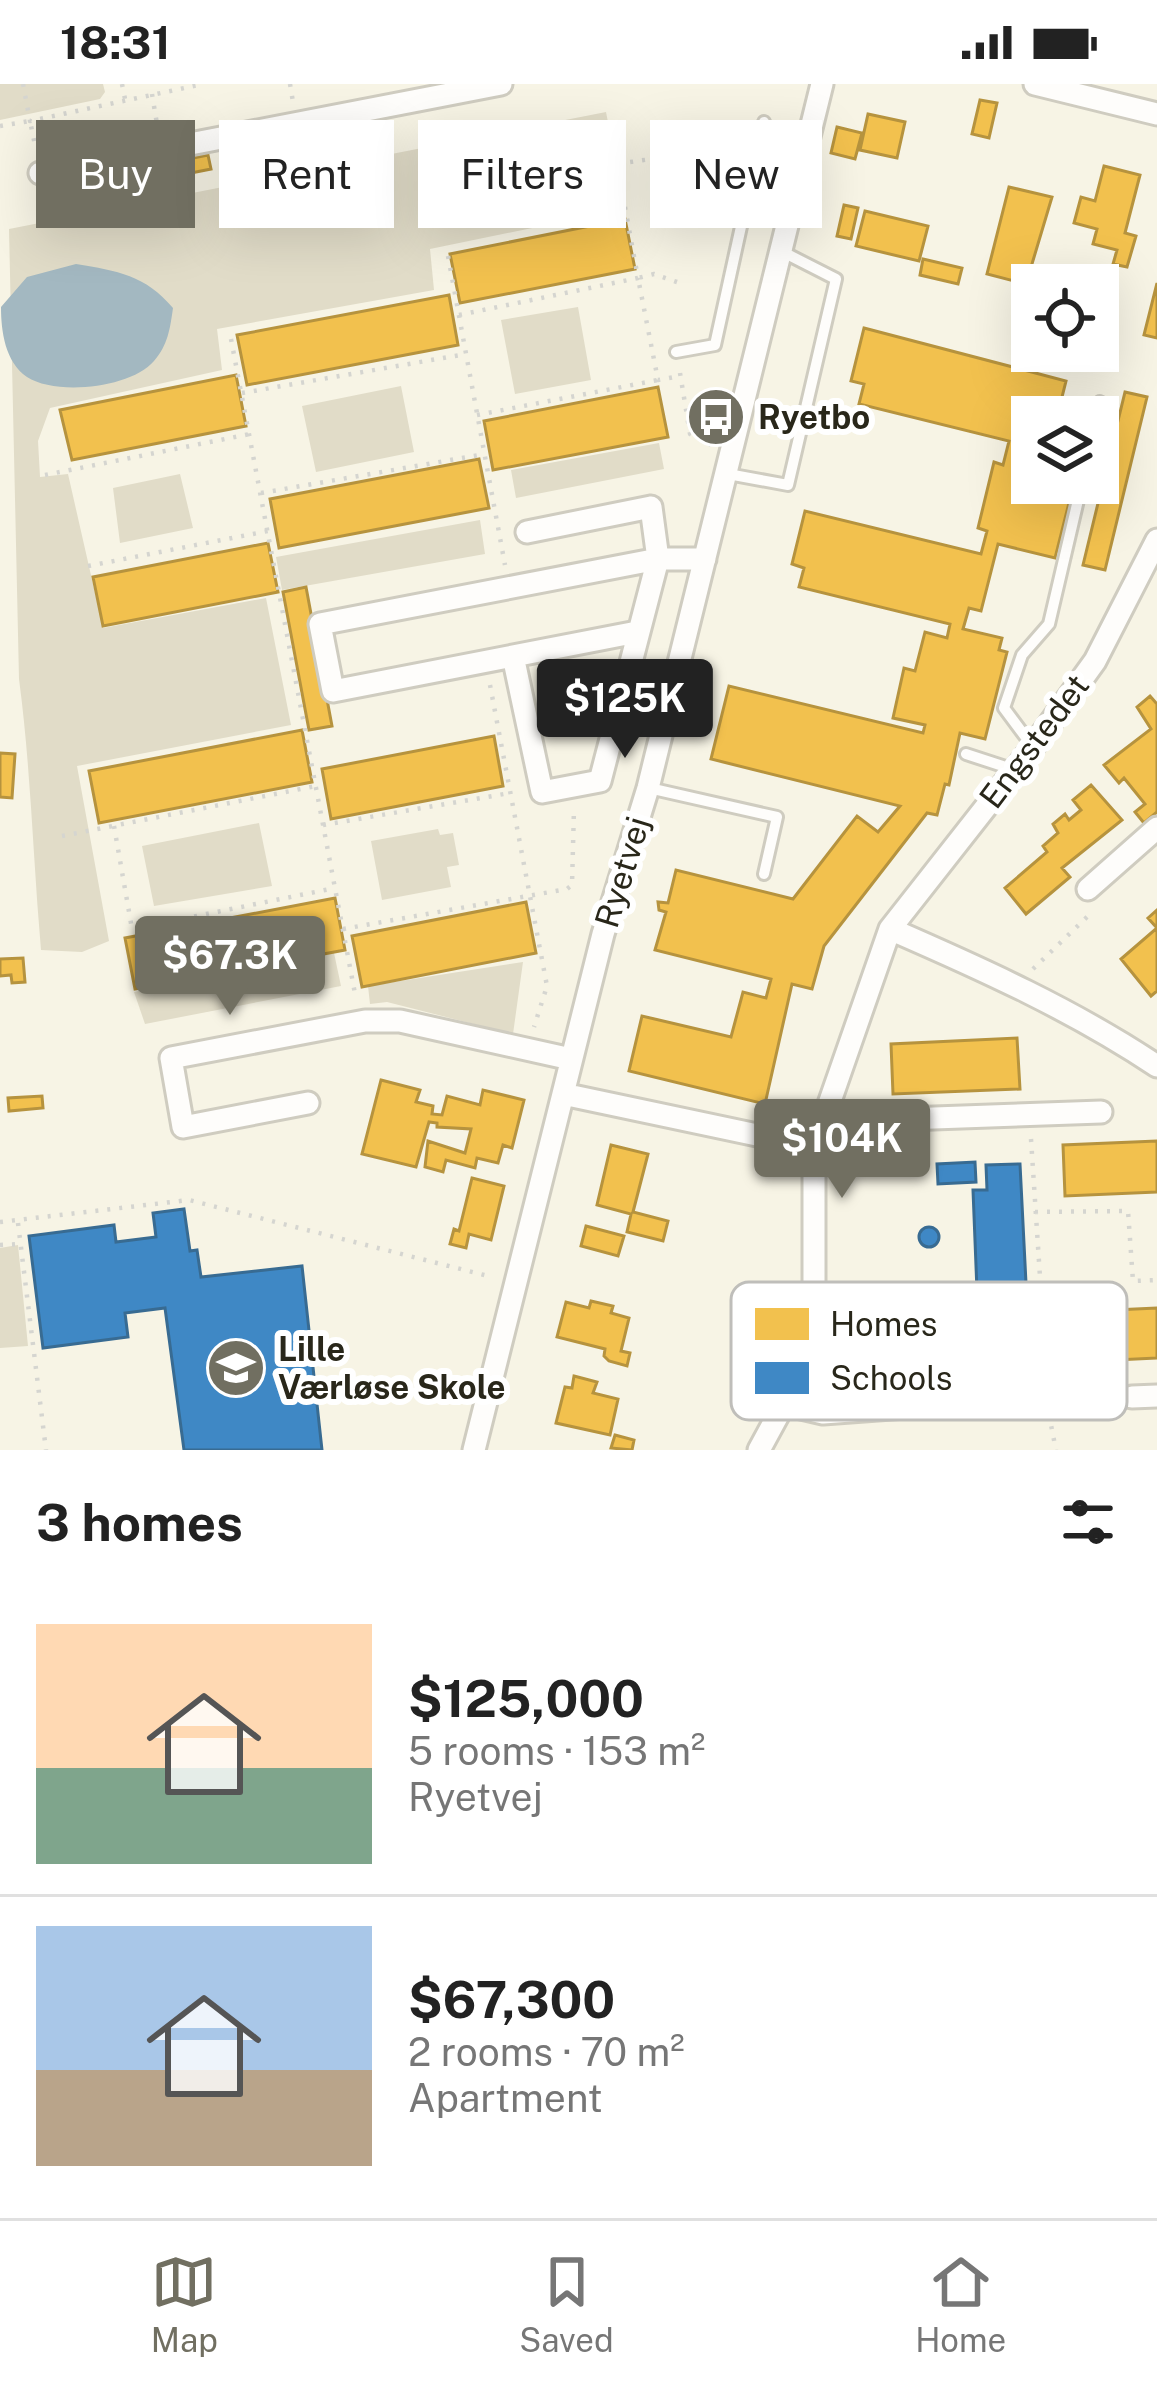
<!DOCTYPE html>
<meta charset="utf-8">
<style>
:root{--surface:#fff;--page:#f6f6f6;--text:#222;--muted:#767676;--line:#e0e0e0;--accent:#716f61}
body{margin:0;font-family:"Public Sans",sans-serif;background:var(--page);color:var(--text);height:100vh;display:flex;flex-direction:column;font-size:45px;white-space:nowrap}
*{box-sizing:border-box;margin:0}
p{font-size:39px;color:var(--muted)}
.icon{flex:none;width:66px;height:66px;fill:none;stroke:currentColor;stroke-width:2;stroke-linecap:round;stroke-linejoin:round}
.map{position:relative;height:1366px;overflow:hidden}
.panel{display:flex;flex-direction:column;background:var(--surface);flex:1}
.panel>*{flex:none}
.guide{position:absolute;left:36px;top:36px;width:1086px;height:108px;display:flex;gap:24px}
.controls{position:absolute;left:1011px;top:180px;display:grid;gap:24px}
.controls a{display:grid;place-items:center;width:108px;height:108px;border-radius:0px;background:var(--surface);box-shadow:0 12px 48px #0002;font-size:60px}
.price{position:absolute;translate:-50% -102px;padding:0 27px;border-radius:12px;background:var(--accent);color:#fff;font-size:39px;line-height:78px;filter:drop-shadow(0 3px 6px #0008)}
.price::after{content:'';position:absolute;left:50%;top:72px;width:36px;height:27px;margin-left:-18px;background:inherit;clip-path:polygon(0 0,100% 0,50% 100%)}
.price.selected{background:#222;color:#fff}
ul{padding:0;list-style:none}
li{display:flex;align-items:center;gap:36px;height:300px;padding:0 36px}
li+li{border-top:3px solid var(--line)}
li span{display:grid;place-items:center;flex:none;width:336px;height:240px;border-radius:0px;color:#555}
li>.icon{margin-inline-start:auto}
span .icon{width:144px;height:144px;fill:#fffc;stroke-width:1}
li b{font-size:51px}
h2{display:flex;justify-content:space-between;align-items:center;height:144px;padding:0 36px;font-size:51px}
.tag{padding:0 42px;border-radius:0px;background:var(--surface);box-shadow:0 12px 48px #0002;font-size:42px;line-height:108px}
.tag.selected{background:var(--accent);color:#fff}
.status{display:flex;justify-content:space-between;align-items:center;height:84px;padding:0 60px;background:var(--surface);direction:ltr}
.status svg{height:33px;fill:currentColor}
.tabs{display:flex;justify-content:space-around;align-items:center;height:168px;border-top:3px solid var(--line);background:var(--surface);font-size:33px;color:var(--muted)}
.tabs a{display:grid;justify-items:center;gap:6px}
.tabs .selected{color:var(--accent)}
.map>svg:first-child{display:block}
.green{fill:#e1dcc8}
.water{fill:#a3b8c1}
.homes{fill:#f2c14e;stroke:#b6933e;stroke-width:3}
.schools{fill:#3f88c5;stroke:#386b92;stroke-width:3}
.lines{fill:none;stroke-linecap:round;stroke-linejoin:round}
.service-casing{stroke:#cfccc0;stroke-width:16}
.minor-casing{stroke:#cfccc0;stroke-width:27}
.path{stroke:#d5d5d0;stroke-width:4.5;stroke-dasharray:3 9;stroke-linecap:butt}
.service{stroke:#fefdfb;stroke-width:10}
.minor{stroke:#fefdfb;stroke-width:21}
.labels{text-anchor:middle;stroke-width:12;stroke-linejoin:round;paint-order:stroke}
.poi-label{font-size:33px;font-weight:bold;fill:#29271a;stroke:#fff;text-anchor:start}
.street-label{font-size:33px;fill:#29271a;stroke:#fff}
.key{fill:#fff;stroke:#bfbeba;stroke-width:3}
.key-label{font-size:33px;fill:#29271a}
</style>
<div class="status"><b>18:31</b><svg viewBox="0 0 49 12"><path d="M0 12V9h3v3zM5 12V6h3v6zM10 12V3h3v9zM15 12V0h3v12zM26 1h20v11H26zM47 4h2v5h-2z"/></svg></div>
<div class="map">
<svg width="1157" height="1366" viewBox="0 0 1157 1366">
<rect width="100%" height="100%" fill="#f7f4e5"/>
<path class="green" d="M 0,0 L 103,0 L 105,8 L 100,15 L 0,36 Z
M 606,28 L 615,74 L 602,79 L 610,128 L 430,165 L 434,206 L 217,245 L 222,286 L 50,324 L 38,357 L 40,393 L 68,390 L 103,544 L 266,514 L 291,641 L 77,682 L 109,857 L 82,868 L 41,866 C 33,776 31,685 19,595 L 9,145 Z
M 578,223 L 591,296 L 515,310 L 501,236 Z
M 401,302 L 414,368 L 316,388 L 302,322 Z
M 659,359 L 664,385 L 516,414 L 511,386 Z
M 180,390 L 193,444 L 120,459 L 113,404 Z
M 480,436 L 485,470 L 282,506 L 276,473 Z
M 259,739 L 272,802 L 154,822 L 142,762 Z
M 438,745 L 440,751 L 453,749 L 459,781 L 447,783 L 451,803 L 382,816 L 371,757 Z
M 334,869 L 341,902 L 145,940 L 134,908 Z
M 523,878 L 513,950 L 387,918 L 370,920 L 368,902 Z
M 18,1161 L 28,1262 L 0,1264 L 0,1164 Z"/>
<path class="water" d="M 76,180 C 118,187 145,191 173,224 C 170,245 168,261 154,277 C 131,304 56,312 27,293 C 5,278 1,247 1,223 L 27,193 Z"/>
<path class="homes" d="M 980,16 L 997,19 L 989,54 L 972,50 Z
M 868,30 L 905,38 L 897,74 L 860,66 Z
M 837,43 L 862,49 L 855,75 L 831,69 Z
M 208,71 L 211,85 L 181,91 L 178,77 Z
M 1104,82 L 1140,91 L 1125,149 L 1136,152 L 1127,183 L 1113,180 L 1117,166 L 1093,160 L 1097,145 L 1074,139 L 1081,113 L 1095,117 Z
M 1009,103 L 1052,113 L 1026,200 L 987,190 Z
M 844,121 L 858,124 L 851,155 L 837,152 Z
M 865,127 L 928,142 L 919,177 L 856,162 Z
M 625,135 L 635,185 L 460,219 L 450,170 Z
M 923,175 L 962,184 L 958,200 L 920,191 Z
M 1157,199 L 1157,254 L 1144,251 Z
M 449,211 L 458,261 L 247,301 L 237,251 Z
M 864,244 L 1066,297 L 1057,333 L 1032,333 L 1019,374 L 1032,377 L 1032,399 L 1074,399 L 1055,474 L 998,460 L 981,527 L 969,524 L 963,545 L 1002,554 L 999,566 L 1007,568 L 985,655 L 960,649 L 949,701 L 945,700 L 937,731 L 927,729 L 824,862 L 812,905 L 792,900 L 765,1020 L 629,987 L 642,932 L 731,953 L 743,908 L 766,914 L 771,895 L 655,866 L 666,828 L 659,826 L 658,818 L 668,819 L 676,786 L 793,815 L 857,732 L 878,748 L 900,722 L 711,675 L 729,602 L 923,649 L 925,641 L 893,634 L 904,584 L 915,587 L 925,548 L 947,554 L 950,540 L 799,503 L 804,484 L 792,480 L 805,427 L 981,470 L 987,447 L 978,444 L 994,378 L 1003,381 L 1009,357 L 859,320 L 864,300 L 851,297 Z
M 236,291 L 246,342 L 72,376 L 60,326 Z
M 658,303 L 668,353 L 493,386 L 484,337 Z
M 1125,308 L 1147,313 L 1105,486 L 1083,481 Z
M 479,375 L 489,424 L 279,464 L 270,415 Z
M 268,459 L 278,508 L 103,542 L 93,493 Z
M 306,503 L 332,642 L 309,646 L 283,508 Z
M 1150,612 L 1157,620 L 1157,728 L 1144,739 L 1135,728 L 1145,720 L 1124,694 L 1119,699 L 1104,681 L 1151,645 L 1137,623 Z
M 302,646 L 312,698 L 99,739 L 89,687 Z
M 494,652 L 503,702 L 331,735 L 322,685 Z
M 0,669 L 15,670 L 12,714 L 0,713 Z
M 1091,701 L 1122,736 L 1062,784 L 1070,793 L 1026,830 L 1005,804 L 1047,768 L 1043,762 L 1058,749 L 1053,740 L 1065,730 L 1069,736 L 1081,726 L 1073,716 Z
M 335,814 L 345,866 L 135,905 L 125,854 Z
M 526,818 L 536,869 L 362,903 L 352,852 Z
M 1157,826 L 1157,907 L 1151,912 L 1121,875 L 1157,844 L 1148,834 Z
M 23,874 L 25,898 L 12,899 L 11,891 L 0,892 L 0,875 Z
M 1017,954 L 1020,1005 L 893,1010 L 891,960 Z
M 381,996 L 420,1006 L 416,1018 L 433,1022 L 432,1030 L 442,1031 L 447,1012 L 480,1021 L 483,1006 L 524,1016 L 512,1064 L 503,1061 L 498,1079 L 477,1074 L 475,1084 L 446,1076 L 443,1088 L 425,1083 L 428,1057 L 465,1069 L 471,1045 L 437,1043 L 437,1039 L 429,1038 L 416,1083 L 362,1070 Z
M 42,1012 L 43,1024 L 9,1027 L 8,1014 Z
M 1157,1057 L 1157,1108 L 1065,1112 L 1063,1061 Z
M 611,1061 L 648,1070 L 633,1128 L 668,1137 L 663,1157 L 627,1148 L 631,1130 L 597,1121 Z
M 472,1094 L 504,1102 L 491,1156 L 469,1150 L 466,1164 L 450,1160 L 454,1145 L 459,1147 Z
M 586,1142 L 624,1152 L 618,1172 L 581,1162 Z
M 591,1217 L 613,1222 L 611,1229 L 629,1234 L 621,1267 L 630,1269 L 627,1282 L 609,1277 L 604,1272 L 605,1265 L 557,1253 L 566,1218 L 589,1224 Z
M 1157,1224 L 1157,1274 L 1074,1278 L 1072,1228 Z
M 574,1292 L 597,1298 L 593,1309 L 618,1315 L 610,1351 L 556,1339 L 565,1303 L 572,1304 Z
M 615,1351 L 634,1356 L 632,1366 L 611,1364 Z"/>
<path class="schools" d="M 975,1078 L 976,1098 L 938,1100 L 937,1080 Z
M 1020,1080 L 1028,1239 L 1003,1240 L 1003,1253 L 955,1255 L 953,1208 L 977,1207 L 973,1106 L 987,1106 L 986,1081 Z
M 184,1125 L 190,1167 L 197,1166 L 201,1193 L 302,1182 L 322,1366 L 184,1366 L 165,1224 L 125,1229 L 128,1253 L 43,1264 L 29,1152 L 114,1141 L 116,1158 L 156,1153 L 153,1129 Z
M919 1153a10 10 0 1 1 20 0a10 10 0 1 1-20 0Z"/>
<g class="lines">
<defs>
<path id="service" d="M 676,268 L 715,261 L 764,38
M 1097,333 L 1100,318
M 728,390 L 788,401 L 836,195 L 781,167
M 1033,663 L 1004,624 L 1022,571 L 1049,540 L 1082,399
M 966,670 L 1015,686
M 649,704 L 777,733 L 764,790"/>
<path id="minor" d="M 1035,0 L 1157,30
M 40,89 L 501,0
M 637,548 L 333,607 L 320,540 L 658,475 L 705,475
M 513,572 L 542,708 L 600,697 L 658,475 L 651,423 L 527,448
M 1088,805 L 1157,744
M 890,845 C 982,885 1073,926 1157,982
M 563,1010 L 814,1063
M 308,1019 L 183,1043 L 171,974 L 365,937 L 400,937 L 571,975
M 822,1038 L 1101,1028
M 1132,1313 L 1157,1312
M 784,1320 L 823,1329 L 1015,1315
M 474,1366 L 603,850 L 648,704 L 822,0
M 759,1366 L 784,1320 L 806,1258 L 814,1198 L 814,1063 L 890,845 L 1033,663 L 1095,577 L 1157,456"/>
</defs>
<use href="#service" class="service-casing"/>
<use href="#minor" class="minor-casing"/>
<path class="path" d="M 23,0 L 30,37 L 203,0
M 122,0 L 125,15
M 290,0 L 293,18
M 152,10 L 157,40
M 0,42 L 30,37 L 36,66
M 448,172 L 505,481
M 677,198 L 654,190 L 638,194 L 658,296 L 680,292
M 459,231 L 638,194 L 617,80 L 651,75
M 231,255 L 356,915
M 680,289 L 690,350 L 711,361
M 242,309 L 466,270
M 477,331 L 658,296
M 45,391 L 250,350
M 261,409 L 485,370
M 88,482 L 268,447
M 490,601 L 547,902 L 534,943
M 323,741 L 510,709
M 114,742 L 132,845 L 335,804
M 62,752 L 316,702
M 343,845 L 567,805 L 572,801 L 574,724
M 1033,885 L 1089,831
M 1031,1055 L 1049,1331 L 1056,1366
M 1035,1128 L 1128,1127 L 1133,1197 L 1157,1196
M 0,1138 L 189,1116 L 492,1193
M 18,1139 L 46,1366
M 0,1161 L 20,1160
M 1030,1332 L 1105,1331 L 1113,1326"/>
<use href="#service" class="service"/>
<use href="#minor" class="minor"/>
</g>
<defs>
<symbol id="bus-disc" viewBox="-11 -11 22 22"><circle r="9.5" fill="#716f61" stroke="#fff"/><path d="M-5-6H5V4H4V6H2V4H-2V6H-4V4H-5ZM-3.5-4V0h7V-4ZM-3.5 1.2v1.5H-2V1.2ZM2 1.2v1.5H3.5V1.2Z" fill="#fff"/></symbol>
<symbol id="school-disc" viewBox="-11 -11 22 22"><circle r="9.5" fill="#716f61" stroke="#fff"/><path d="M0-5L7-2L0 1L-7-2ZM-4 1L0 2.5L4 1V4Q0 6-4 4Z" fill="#fff"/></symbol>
</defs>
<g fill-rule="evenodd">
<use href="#bus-disc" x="683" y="300" width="66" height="66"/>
<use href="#school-disc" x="203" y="1251" width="66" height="66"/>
</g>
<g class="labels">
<g class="poi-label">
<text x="758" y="345">Ryetbo</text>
<text x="278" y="1277">Lille<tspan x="278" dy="38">Værløse Skole</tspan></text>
</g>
<g class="street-label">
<text transform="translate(1034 657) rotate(-53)" y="12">Engstedet</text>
<text transform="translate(622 788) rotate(-73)" y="12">Ryetvej</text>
</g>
</g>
<rect x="731" y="1198" width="396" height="138" rx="18" class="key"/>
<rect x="755" y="1224" width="54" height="32" fill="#f2c14e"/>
<rect x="755" y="1278" width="54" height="32" fill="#3f88c5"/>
<g class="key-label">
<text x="830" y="1252">Homes</text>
<text x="830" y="1306">Schools</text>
</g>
</svg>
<div class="controls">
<a><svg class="icon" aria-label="locate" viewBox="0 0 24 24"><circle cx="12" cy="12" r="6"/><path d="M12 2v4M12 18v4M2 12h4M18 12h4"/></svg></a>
<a><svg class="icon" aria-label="layers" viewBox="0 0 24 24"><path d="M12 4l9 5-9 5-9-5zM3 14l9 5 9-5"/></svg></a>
</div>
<b class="price selected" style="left:625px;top:677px">$125K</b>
<b class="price" style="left:230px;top:934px">$67.3K</b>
<b class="price" style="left:842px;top:1117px">$104K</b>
<div class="guide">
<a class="tag selected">Buy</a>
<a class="tag">Rent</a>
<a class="tag">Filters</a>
<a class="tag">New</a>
</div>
</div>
<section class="panel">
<h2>3 homes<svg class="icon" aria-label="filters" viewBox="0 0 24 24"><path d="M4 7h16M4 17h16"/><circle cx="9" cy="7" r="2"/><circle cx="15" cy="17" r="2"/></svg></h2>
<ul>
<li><span style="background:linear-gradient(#ffd9b3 60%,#7fa58c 0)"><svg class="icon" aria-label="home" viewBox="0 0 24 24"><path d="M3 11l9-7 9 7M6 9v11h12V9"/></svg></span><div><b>$125,000</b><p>5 rooms · 153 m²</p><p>Ryetvej</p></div></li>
<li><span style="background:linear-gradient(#a9c7e8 60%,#b9a48a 0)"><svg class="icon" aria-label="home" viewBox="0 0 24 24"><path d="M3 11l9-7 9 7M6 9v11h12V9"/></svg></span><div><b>$67,300</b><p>2 rooms · 70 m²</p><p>Apartment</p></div></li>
</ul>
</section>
<nav class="tabs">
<a class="selected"><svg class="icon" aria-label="map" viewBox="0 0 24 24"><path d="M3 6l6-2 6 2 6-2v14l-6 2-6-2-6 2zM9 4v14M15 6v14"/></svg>Map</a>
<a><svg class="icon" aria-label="saved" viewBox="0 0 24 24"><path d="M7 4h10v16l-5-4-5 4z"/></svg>Saved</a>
<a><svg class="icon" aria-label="home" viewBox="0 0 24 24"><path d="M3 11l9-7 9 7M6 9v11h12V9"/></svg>Home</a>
</nav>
